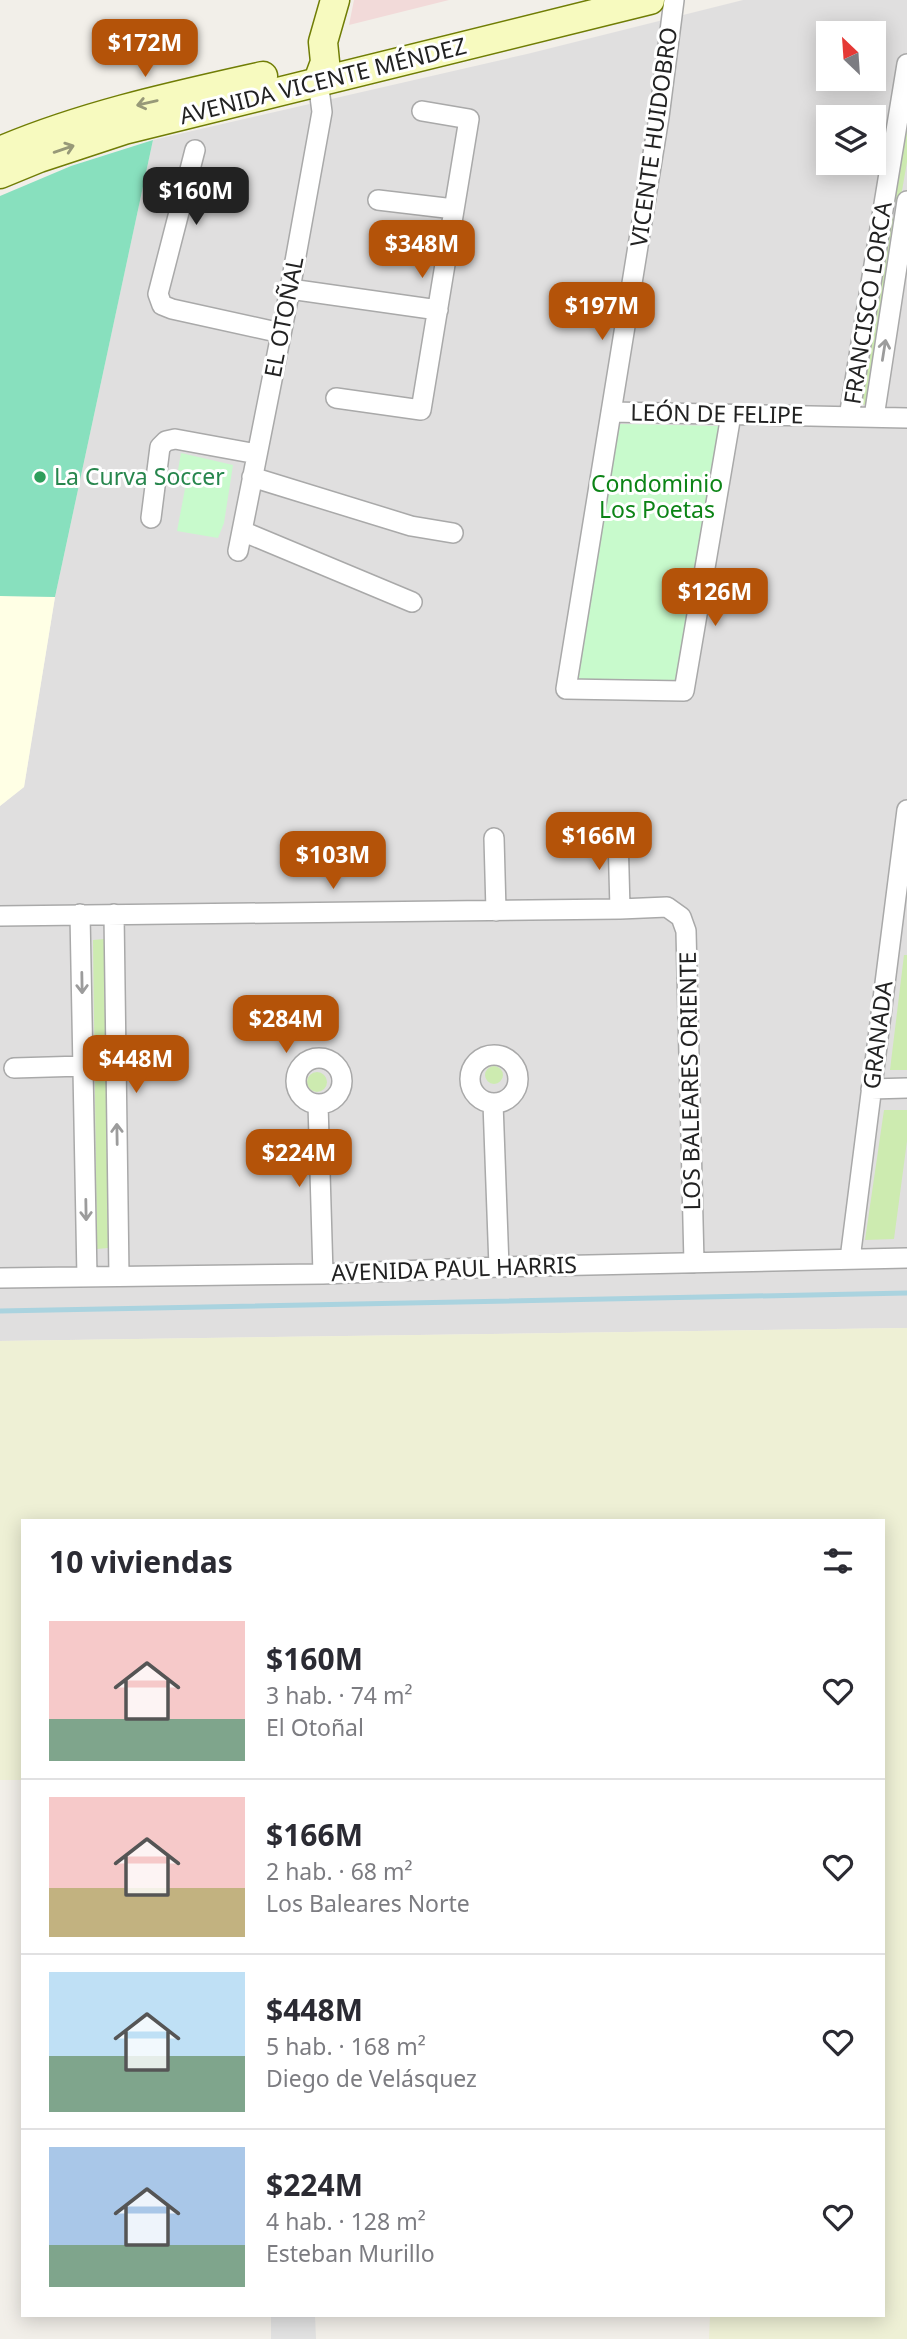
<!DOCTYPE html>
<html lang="es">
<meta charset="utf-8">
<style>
:root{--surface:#fff;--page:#f2f2f3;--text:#2b2b33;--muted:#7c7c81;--line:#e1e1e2;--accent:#b45309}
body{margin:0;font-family:"Noto Sans",sans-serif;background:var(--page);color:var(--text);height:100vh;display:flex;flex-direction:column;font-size:26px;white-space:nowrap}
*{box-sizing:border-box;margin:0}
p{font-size:23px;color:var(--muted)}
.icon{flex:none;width:38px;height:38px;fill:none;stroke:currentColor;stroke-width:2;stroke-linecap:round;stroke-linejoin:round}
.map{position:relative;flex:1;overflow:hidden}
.side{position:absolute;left:21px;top:1519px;width:864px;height:798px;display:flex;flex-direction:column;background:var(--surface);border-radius:0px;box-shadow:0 4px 18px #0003}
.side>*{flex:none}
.needle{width:46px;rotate:335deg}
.controls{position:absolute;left:816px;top:21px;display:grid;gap:14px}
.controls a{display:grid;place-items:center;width:70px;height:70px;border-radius:0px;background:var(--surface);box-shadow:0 4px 18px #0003;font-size:35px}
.price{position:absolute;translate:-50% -60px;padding:0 16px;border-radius:14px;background:var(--accent);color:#fff;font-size:23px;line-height:46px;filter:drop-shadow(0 2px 4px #0008)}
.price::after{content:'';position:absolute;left:50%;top:42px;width:21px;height:16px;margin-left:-10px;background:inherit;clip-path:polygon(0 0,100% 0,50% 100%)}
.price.active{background:#222;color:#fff}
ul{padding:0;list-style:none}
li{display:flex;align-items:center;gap:21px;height:175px;padding:0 28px}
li+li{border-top:2px solid var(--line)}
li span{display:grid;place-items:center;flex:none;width:196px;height:140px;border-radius:0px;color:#555}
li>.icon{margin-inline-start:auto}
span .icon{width:84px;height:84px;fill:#fffc;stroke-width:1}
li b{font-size:30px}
h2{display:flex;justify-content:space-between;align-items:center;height:84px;padding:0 28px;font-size:30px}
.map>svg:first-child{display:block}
.residential{fill:#e0dfdf;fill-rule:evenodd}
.commercial{fill:#f2dad9}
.education{fill:#ffffe5}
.farmland{fill:#eef0d5}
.grass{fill:#cdebb0}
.park{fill:#c8facc}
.pitch{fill:#88e0be}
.parking{fill:#e2e2e2}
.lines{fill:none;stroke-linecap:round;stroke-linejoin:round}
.stream{stroke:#aad3df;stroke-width:5}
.street-casing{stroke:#a9a9a9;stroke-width:22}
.secondary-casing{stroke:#707d05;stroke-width:31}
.street{stroke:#fff;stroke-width:19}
.secondary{stroke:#f7fabf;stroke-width:28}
.oneway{stroke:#979978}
.oneway2{stroke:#9c9c9c}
.leisure-dot{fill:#2e9e5b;stroke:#fff;stroke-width:2.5}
.labels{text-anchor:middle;stroke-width:6;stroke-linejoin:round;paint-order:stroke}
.street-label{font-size:23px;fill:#222;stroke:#fff}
.leisure-label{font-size:23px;fill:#27864d;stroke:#fff;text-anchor:start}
.park-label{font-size:23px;fill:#0c8416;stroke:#fff}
</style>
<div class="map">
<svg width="907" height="2339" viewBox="0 0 907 2339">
<rect width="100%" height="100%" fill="#f2efe9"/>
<path class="residential" d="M 743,0 L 907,0 L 907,1328 L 0,1341 L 0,806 L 24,787 L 55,597 L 153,140 L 527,54 ZM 828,33 L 873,33 L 873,79 L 828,79 ZM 828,117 L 873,117 L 873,163 L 828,163 Z"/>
<path class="commercial" d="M 354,0 L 449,0 L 349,25 Z"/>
<path class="education" d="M 0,596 L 55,597 L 24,787 L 0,806 Z"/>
<path class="farmland" d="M 907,1328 L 907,2339 L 709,2339 L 710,2315 L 884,2315 L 884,1521 L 23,1521 L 23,1780 L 0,1780 L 0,1341 Z"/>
<path class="grass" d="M 907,112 L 907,162 L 900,202 L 892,201 Z
M 891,217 L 898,218 L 868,405 L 860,404 Z
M 104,939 L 108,1248 L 97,1249 L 93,940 Z
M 904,955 L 907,955 L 907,1070 L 890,1070 Z
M485 1075a9 9 0 1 1 18 0a9 9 0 1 1-18 0Z
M307 1082a10 10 0 1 1 20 0a10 10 0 1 1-20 0Z
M 884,1110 L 907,1110 L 907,1141 L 894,1239 L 865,1240 Z"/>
<path class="park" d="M 619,424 L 719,426 L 677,681 L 577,681 Z
M 181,453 L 233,465 L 224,523 L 218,538 L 177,531 L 188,473 L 178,470 Z"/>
<path class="pitch" d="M 153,140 L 55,597 L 0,596 L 0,196 L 71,166 Z"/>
<path class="parking" d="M 271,2315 L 315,2315 L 316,2339 L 271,2339 Z"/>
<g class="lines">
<path class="stream" d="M 0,1311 L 907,1293"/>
<defs>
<path id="street" d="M 674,0 L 659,117 L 566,689 L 684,691 L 731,415
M 195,150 L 158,294 L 162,305 L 172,309 L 281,333
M 378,200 L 454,209
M 290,289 L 438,310
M 336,398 L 421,410 L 469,119 L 422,111
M 611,412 L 907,418
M 849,417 L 907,64
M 874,417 L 907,201
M 252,477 L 411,526 L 453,533
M 151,518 L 160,447 L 166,441 L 175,439 L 257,454
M 242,531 L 412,602
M 238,551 L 290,289 L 322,112 L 318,81
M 618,835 L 620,909
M 494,838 L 496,911
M 80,914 L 87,1277
M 114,914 L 119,1276
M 0,916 L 620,909 L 667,907 L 681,917 L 686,931 L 694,1263
M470 1079a24 24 0 1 1 48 0a24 24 0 1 1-48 0Z
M296 1081a23 23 0 1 1 46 0a23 23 0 1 1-46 0Z
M 14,1068 L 83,1066
M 871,1089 L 907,1088
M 493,1103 L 499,1267
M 318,1104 L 323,1274
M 850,1259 L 907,810
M 0,1278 L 323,1274 L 499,1267 L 907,1258"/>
<path id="secondary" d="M 318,81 L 325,62 L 323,42 L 335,0
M 0,151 C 85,115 174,96 263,76
M 0,174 L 39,158 L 124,130 L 650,0"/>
</defs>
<use href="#street" class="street-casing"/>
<use href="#secondary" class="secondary-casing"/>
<use href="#street" class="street"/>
<use href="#secondary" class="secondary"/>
</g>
<defs><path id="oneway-shaft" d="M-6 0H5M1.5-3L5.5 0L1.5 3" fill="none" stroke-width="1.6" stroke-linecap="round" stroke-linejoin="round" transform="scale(1.75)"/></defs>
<g class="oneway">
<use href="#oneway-shaft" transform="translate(147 103) rotate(167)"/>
<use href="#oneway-shaft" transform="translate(64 149) rotate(-19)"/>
</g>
<g class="oneway2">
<use href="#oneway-shaft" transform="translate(884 350) rotate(-81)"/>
<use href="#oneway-shaft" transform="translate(82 983) rotate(89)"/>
<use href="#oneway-shaft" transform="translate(117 1134) rotate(-91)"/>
<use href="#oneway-shaft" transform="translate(86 1210) rotate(89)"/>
</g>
<circle class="leisure-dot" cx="40" cy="477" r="7"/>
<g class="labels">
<g class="street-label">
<text transform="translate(323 81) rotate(-14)" y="8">AVENIDA VICENTE MÉNDEZ</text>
<text transform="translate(654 137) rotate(-82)" y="8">VICENTE HUIDOBRO</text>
<text transform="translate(868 303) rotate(-81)" y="8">FRANCISCO LORCA</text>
<text transform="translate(284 317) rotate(-79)" y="8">EL OTOÑAL</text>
<text transform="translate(717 414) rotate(1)" y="8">LEÓN DE FELIPE</text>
<text transform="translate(878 1035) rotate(-83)" y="8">GRANADA</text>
<text transform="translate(690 1081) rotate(-91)" y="8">LOS BALEARES ORIENTE</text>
<text transform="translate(454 1269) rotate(-2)" y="8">AVENIDA PAUL HARRIS</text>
</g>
<g class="leisure-label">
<text x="54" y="485">La Curva Soccer</text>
</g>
<g class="park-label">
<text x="657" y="492">Condominio<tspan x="657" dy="26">Los Poetas</tspan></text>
</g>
</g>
</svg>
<div class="controls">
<a><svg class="needle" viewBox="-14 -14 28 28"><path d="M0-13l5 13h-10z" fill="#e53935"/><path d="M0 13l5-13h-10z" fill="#7c7c81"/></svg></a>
<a><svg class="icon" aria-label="layers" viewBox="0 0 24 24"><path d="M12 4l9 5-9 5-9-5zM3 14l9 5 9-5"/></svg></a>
</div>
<b class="price" style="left:145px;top:79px">$172M</b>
<b class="price active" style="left:196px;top:227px">$160M</b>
<b class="price" style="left:422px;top:280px">$348M</b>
<b class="price" style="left:602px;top:342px">$197M</b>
<b class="price" style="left:715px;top:628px">$126M</b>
<b class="price" style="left:599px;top:872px">$166M</b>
<b class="price" style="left:333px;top:891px">$103M</b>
<b class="price" style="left:286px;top:1055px">$284M</b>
<b class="price" style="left:136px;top:1095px">$448M</b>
<b class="price" style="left:299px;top:1189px">$224M</b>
<section class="side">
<h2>10 viviendas<svg class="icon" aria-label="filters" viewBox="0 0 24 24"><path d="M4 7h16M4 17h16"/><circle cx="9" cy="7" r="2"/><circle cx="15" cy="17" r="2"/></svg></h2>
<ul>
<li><span style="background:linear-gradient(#f6c9c9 70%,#7fa58c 0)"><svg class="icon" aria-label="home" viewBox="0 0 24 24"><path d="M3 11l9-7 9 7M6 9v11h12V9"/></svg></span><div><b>$160M</b><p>3 hab. · 74 m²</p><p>El Otoñal</p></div><svg class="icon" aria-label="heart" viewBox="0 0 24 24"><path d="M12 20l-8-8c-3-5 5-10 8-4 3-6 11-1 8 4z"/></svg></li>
<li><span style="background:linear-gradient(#f6c9c9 65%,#c2b280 0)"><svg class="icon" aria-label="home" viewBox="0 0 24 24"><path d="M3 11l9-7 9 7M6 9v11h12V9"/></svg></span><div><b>$166M</b><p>2 hab. · 68 m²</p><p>Los Baleares Norte</p></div><svg class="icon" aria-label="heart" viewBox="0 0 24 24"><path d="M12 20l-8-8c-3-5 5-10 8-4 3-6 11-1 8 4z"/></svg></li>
<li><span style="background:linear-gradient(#bfe0f5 60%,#7fa58c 0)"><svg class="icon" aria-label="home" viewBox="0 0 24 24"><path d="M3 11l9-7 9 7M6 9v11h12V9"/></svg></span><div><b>$448M</b><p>5 hab. · 168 m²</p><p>Diego de Velásquez</p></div><svg class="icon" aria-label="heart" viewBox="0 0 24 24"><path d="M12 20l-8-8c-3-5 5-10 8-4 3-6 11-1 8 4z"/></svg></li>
<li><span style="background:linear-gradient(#a9c7e8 70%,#7fa58c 0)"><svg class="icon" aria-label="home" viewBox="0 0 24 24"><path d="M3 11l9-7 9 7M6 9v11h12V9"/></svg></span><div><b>$224M</b><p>4 hab. · 128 m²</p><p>Esteban Murillo</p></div><svg class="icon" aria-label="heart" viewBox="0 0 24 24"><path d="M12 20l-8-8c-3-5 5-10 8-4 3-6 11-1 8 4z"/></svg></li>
</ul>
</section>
</div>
